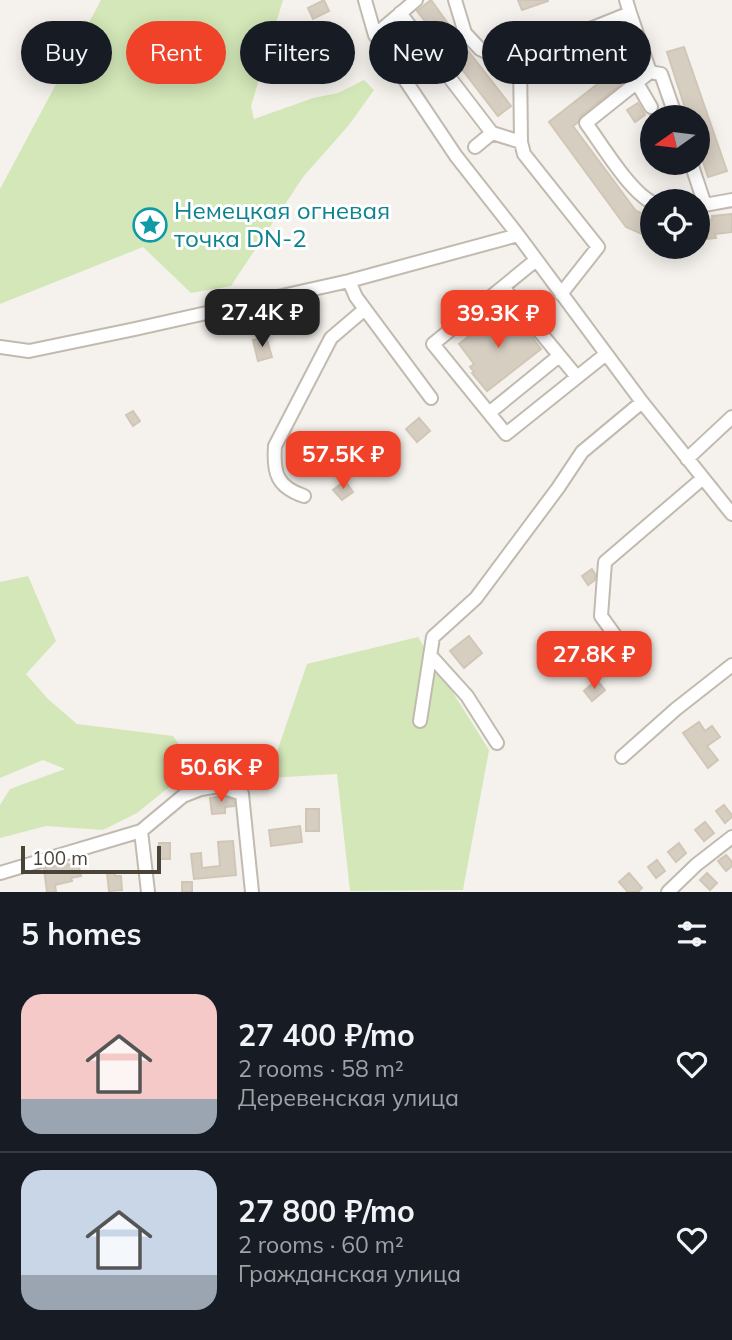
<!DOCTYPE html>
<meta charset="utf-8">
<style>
:root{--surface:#171b24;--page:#20242c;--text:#f1f3f6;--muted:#9ea1a6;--line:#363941;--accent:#f04129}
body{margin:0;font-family:Mulish,sans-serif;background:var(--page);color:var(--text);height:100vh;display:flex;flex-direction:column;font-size:26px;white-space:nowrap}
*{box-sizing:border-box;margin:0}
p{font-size:23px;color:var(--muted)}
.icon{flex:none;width:38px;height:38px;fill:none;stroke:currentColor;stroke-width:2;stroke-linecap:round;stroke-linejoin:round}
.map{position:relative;height:892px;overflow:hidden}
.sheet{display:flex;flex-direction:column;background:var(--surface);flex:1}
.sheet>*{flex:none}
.guide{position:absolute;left:21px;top:21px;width:691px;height:63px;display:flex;gap:14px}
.needle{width:46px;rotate:256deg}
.tools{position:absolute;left:640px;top:105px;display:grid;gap:14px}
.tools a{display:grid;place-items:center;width:70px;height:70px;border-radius:50%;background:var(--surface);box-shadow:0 4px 18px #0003;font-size:35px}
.scale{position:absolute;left:21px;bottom:18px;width:140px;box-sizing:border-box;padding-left:7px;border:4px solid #4a433a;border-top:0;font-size:19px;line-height:24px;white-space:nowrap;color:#4a433a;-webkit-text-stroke:5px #fff;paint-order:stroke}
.price{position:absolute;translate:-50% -60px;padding:0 16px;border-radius:14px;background:var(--accent);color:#fff;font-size:23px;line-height:46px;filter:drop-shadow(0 2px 4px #0008)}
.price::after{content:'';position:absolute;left:50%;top:42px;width:21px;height:16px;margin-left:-10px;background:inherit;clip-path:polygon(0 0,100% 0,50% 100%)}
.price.selected{background:#222;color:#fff}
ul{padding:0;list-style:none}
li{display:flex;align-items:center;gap:21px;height:175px;padding:0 21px}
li+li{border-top:2px solid var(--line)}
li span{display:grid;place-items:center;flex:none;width:196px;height:140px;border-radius:21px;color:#555}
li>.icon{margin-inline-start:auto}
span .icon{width:84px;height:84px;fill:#fffc;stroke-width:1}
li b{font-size:30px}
h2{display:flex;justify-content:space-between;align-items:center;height:84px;padding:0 21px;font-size:30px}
.chip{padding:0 24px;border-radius:32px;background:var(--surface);box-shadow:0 4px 18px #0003;font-size:24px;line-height:63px}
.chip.selected{background:var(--accent);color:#fff}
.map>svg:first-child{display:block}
.green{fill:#d3e7b8}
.building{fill:#d7cec2;stroke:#d1c6b6;stroke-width:2}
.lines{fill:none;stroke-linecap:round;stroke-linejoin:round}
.minor-casing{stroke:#c1baaf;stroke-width:16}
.minor{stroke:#fff;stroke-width:12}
.labels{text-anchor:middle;stroke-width:6;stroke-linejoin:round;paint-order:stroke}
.culture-label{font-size:24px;fill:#0d838f;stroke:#fff;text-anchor:start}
</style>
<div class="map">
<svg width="732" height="892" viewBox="0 0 732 892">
<rect width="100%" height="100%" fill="#f5f2ed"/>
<path class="green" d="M 101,0 L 283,0 L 251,106 L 254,119 L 313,98 L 338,93 L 364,80 L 374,90 L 349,125 L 303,177 L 231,286 L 191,293 L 143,247 L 0,304 L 0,189 Z
M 28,576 L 56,641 L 26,674 L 48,699 L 77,724 L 173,736 L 191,761 L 178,780 L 137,813 L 103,830 L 46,826 L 0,838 L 0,805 L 10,789 L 65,769 L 43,760 L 0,778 L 0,582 Z
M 418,637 L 489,750 L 463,890 L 350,891 L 337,774 L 268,778 L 307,664 Z"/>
<path class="building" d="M 324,0 L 329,11 L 313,19 L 308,8 Z
M 431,0 L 459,39 L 511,106 L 498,116 L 417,11 Z
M 518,0 L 548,0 L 548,1 L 522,10 Z
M 588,39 L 590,47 L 577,51 L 574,45 Z
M 684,47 L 727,171 L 708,177 L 698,147 L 698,117 L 688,117 L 667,52 Z
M 618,68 L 626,80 L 581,116 L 578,122 L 573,126 L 636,211 L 653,218 L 653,239 L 626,227 L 549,122 Z
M 638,103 L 645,115 L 635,122 L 627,110 Z
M 732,214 L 732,232 L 715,234 L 716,238 L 698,240 L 698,221 L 712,220 L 712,216 Z
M 499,312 L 515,331 L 521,326 L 524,331 L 526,329 L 541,349 L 487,391 L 472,373 L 474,372 L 470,367 L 474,364 L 459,344 Z
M 266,337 L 272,357 L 258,361 L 253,340 Z
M 133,411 L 140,421 L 133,426 L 126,415 Z
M 419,418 L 430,431 L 417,442 L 406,429 Z
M 345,481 L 353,492 L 342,500 L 333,490 Z
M 592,569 L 595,574 L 595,580 L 588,585 L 582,576 Z
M 469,636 L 482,653 L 464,668 L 450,651 Z
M 597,680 L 605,690 L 592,701 L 584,691 Z
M 699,722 L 705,731 L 712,726 L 720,737 L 707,746 L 718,760 L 708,768 L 683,733 Z
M 222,796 L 234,800 L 234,806 L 225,807 L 225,813 L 212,814 L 210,798 Z
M 724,805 L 732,815 L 732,817 L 725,823 L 716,811 Z
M 306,809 L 319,809 L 319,831 L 306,831 Z
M 705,822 L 714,833 L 704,841 L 695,830 Z
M 300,826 L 302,842 L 271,846 L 269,830 Z
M 233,841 L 236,875 L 194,879 L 191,854 L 201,853 L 202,868 L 220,866 L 218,842 Z
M 159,843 L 170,843 L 170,859 L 159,859 Z
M 679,843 L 686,853 L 676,862 L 668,852 Z
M 726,855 L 732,862 L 732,866 L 726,871 L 718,861 Z
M 657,860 L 665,871 L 656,878 L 648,867 Z
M 78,862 L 81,876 L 71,878 L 72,881 L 55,885 L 56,892 L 47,892 L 44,869 L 67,863 L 68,865 Z
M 115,872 L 115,876 L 121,876 L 122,890 L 109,891 L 107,873 Z
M 629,873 L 642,888 L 638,892 L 628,892 L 619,882 Z
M 707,873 L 717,883 L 710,890 L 700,880 Z
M 182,882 L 192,882 L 192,892 L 182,892 Z"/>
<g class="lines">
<defs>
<path id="minor" d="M 365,0 L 375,35 L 456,156 L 518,235 L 642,402 L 732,514
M 455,0 L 465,33 L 480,49 L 499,58 L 520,57
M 400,13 L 492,133 L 521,142
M 630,13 L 650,72 L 661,74 L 676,117
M 375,35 L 416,0
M 650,72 L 586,123 C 602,145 630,192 653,203
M 637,83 L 651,107
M 475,147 L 492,133
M 691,163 L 705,205
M 699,206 L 732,200
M 536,260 L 433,344 L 506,434 L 606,354
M 349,281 L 356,297 L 431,398
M 503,287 L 577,377
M 561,294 L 598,247 L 524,154 L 521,142 L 520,57 L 630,13 L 626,0
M 0,347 L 29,351 L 135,329 L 349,281 L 518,235
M 489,413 L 559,356
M 687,459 L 732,417
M 304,496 C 277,487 273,473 275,446 L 331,338 L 365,309
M 627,652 L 601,616 L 605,562 L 703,478
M 430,655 L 467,696 L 497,743
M 420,721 L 433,637 L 476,598 L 558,488 L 582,452 L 642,402
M 622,757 L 676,709 L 732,665
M 141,831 L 148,892
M 0,873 L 141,831 L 183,796 L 201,789 L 219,786 L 242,794 L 252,892
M 668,892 L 696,865 L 732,837"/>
</defs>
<use href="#minor" class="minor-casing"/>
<use href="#minor" class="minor"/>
</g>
<defs>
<symbol id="sight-ring" viewBox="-11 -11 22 22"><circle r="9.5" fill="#fff" stroke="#0f9aa8" stroke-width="1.5"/><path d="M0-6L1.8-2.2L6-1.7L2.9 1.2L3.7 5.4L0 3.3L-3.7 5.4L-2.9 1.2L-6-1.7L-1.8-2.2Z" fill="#0f9aa8"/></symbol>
</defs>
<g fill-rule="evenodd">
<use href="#sight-ring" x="131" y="206" width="38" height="38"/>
</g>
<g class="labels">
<g class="culture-label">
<text x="174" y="219">Немецкая огневая<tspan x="174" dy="28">точка DN-2</tspan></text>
</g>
</g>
</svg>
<div class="tools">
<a><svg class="needle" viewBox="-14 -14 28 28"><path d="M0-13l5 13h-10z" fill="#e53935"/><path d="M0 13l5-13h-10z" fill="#9ea1a6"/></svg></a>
<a><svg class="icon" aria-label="locate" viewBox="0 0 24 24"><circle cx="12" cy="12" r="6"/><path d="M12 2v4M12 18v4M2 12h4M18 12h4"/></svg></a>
</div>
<div class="scale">100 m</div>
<b class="price selected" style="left:262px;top:349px">27.4K ₽</b>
<b class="price" style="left:498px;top:350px">39.3K ₽</b>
<b class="price" style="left:343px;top:491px">57.5K ₽</b>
<b class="price" style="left:594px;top:691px">27.8K ₽</b>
<b class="price" style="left:221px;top:804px">50.6K ₽</b>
<div class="guide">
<a class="chip">Buy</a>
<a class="chip selected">Rent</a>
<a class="chip">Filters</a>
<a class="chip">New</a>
<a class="chip">Apartment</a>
</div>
</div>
<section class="sheet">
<h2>5 homes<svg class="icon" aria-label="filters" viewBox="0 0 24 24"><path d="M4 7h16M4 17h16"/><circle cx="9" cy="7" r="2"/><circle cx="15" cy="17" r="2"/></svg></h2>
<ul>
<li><span style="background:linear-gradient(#f6c9c9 75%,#9aa5b1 0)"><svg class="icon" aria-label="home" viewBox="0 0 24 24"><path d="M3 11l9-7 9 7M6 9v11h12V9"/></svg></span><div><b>27 400 ₽/mo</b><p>2 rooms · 58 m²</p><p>Деревенская улица</p></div><svg class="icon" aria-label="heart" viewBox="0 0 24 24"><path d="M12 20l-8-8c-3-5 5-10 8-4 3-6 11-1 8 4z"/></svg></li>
<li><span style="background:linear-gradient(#c9d6e8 75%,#9aa5b1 0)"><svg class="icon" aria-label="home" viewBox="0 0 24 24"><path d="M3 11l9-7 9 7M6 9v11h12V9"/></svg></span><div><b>27 800 ₽/mo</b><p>2 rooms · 60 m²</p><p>Гражданская улица</p></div><svg class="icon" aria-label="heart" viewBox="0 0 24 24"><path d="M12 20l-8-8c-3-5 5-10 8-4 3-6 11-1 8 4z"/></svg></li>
</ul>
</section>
